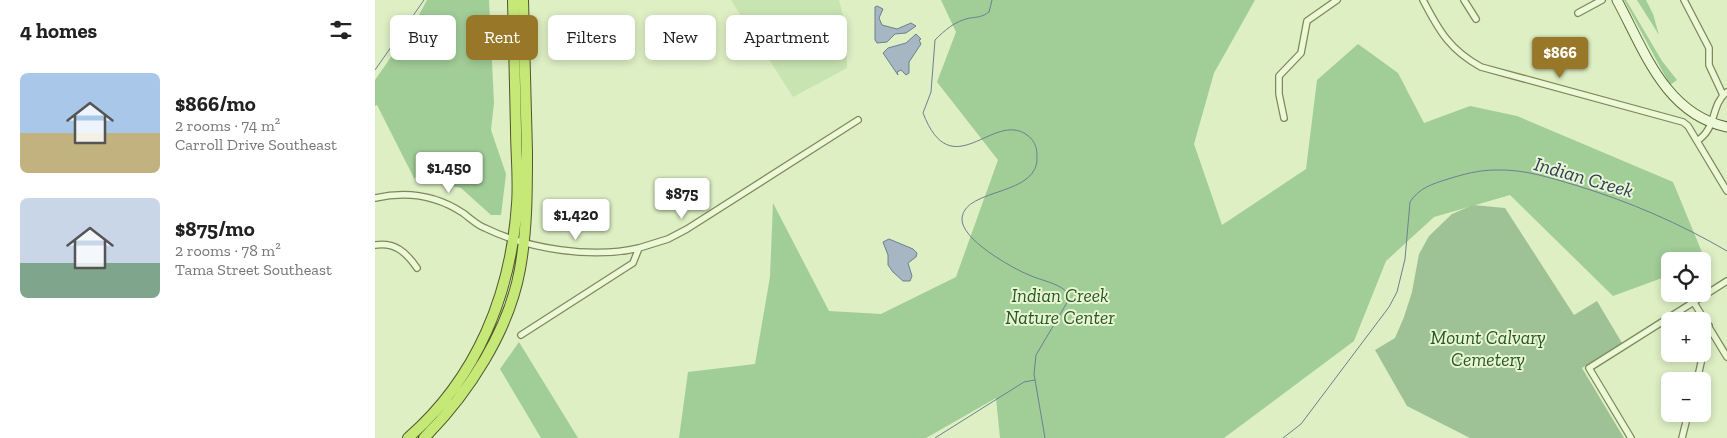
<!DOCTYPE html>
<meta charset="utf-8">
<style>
:root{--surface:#fff;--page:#f2f2f2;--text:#222;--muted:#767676;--accent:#997729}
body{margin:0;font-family:"Zilla Slab",serif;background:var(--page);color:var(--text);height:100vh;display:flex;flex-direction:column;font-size:19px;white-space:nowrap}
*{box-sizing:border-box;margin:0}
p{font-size:16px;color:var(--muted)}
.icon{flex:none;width:28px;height:28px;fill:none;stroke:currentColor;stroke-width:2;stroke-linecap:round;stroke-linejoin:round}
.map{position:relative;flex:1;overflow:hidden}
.details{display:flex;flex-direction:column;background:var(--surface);width:375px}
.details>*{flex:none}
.banner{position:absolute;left:15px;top:15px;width:475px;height:45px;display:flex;gap:10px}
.controls{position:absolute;left:1286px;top:252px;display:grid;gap:10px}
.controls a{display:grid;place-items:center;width:50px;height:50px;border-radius:8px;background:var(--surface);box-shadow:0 2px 8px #0003;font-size:25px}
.price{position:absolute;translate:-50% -42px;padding:0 11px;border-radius:5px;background:#fff;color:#222;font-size:16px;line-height:32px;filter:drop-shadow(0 1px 2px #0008)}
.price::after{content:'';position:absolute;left:50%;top:30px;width:15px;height:11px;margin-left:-8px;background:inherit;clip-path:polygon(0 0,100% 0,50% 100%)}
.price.selected{background:var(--accent);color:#fff}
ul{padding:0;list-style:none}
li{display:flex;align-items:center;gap:15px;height:125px;padding:0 20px}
li span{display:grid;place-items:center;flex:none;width:140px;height:100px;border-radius:8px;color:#555}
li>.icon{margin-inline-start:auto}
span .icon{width:60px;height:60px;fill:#fffc;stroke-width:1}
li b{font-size:21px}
h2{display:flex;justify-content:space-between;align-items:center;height:60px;padding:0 20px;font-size:21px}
.tag{padding:0 18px;border-radius:8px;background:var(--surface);box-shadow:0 2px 8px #0003;font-size:18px;line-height:45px}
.tag.selected{background:var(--accent);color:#fff}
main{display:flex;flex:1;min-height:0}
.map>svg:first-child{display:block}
.farmland{fill:#c8e4b1}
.green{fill:#a1cd97}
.cemetery{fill:#9ec296}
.water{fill:#a6b6c2;stroke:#6c8090}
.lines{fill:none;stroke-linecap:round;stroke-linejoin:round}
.stream{stroke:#6c8090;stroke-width:1}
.minor-casing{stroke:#7e895a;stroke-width:8}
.secondary-casing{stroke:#626b3d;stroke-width:11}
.trunk-casing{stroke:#50572e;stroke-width:12}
.minor{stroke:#ebf9d7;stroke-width:5.5}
.secondary{stroke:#ebf9d7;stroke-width:9}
.trunk{stroke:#c5e877;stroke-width:10}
.labels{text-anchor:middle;stroke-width:4;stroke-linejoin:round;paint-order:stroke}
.park-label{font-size:19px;font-style:italic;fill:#275624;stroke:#e8f6d3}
.water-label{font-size:20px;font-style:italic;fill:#2d3d59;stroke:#e8f6d3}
</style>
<main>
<section class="details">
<h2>4 homes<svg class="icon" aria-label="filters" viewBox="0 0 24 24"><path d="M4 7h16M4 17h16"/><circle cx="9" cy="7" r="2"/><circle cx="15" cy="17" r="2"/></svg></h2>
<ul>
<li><span style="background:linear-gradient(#a9c7e8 60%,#c2b280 0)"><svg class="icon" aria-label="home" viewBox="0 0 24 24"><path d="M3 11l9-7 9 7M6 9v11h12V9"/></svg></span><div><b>$866/mo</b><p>2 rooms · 74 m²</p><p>Carroll Drive Southeast</p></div></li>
<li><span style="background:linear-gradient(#c9d6e8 65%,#7fa58c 0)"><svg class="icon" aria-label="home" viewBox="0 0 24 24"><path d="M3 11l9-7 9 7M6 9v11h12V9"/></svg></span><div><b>$875/mo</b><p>2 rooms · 78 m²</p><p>Tama Street Southeast</p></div></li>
</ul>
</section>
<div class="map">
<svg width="1352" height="438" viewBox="0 0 1352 438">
<rect width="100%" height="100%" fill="#ddefc3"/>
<path class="farmland" d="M 356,0 L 464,0 L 472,30 L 472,68 L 418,97 Z"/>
<path class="green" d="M 52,0 L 114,0 L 119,103 L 116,130 L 131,174 L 126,215 L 116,215 L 86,188 L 39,178 L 2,105 L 0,106 L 0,80 L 39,24 Z
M 566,0 L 880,0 L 839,73 L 819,144 L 847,225 L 931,169 L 942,80 L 983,44 L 1023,73 L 1049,123 L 1095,106 L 1142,116 L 1298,182 L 1331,262 L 1295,261 L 1295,275 L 1238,296 L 1135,195 L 1059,217 L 1011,261 L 979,341 L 849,438 L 625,438 L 621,398 L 551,438 L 304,438 L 313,372 L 380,364 L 395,277 L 398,203 L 454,311 L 506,314 L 581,277 L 623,160 L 562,82 L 581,32 Z
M 1249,0 L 1251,0 L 1287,61 L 1302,80 L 1295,85 Z
M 1262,0 L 1271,0 L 1278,14 L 1284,35 Z
M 144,342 L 203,438 L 166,438 L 125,369 Z"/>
<path class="cemetery" d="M 1098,205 L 1130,208 L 1199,315 L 1222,301 L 1247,343 L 1207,368 L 1249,438 L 1095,438 L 1032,406 L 1000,350 L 1020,338 L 1029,317 L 1037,292 L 1044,254 L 1054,236 L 1077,214 Z"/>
<path class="water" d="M 502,6 L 508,9 L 504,18 L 507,25 L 522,29 L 536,23 L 541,26 L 531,33 L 520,34 L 512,42 L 502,43 L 500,40 L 500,7 Z
M 541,34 L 546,39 L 544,40 L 546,44 L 534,62 L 534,73 L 531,75 L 526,70 L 522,72 L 523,75 L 508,53 L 513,48 L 531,43 Z
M 514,239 L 538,249 L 542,253 L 541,257 L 533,263 L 537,276 L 535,281 L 528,281 L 518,272 L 513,265 L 513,255 L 508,242 Z"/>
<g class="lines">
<path class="stream" d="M 617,0 L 614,12 C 607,17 603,17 595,18 C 580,21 570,30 560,40 L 556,92 L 548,113 C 577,188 618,110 652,135 C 659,140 662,147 662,155 C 666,197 590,187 587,218 C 585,239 637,268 654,275 C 667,281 681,282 692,292 L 693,301 L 661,355 L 659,374 L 670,438
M 0,70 L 49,0
M 560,438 L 649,382 L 660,380
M 908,438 L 926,424 L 1014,307 L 1022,292 L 1030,259 L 1035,202 C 1044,188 1057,184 1073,179 C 1089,174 1104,170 1121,170 C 1149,169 1176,178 1203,186 C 1255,202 1304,223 1352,251"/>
<defs>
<path id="minor" d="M 1048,0 C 1064,31 1075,50 1106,67 L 1308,122 L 1313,126 L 1352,191
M 1089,0 L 1101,19
M 1309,0 L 1334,48 L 1334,65 L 1348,95
M 1203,13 L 1227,0
M 909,118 L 904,94 L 904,76 L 926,53 L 932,21 L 962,0
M 1322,141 C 1343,127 1335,105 1352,92
M 0,198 C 31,191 61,195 88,213 C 95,218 102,225 110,228 C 153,249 217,259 264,248
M 0,245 C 20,242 31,252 42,268
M 1318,301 L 1352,357
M 146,335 L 258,263 L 264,248 L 293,239 L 312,229 L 483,120
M 1322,381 L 1334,326
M 1256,438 L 1214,368 L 1352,281
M 1307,438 L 1313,414"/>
<path id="secondary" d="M 1242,0 C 1269,50 1290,114 1352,127"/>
<path id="trunk" d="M 33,438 C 102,378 136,294 142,204 C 144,180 141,154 141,129 C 140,86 139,43 138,0
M 49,438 C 93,394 134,331 145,269 C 152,230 152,191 152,152 C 151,101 149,51 148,0"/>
</defs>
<use href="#minor" class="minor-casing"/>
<use href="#secondary" class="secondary-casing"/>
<use href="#trunk" class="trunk-casing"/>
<use href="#minor" class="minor"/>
<use href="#secondary" class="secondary"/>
<use href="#trunk" class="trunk"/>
</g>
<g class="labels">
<g class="park-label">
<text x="685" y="302">Indian Creek<tspan x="685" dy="22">Nature Center</tspan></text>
<text x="1113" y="344">Mount Calvary<tspan x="1113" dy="22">Cemetery</tspan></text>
</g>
<g class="water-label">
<text transform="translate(1209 177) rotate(16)" y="7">Indian Creek</text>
</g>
</g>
</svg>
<div class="controls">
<a><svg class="icon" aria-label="locate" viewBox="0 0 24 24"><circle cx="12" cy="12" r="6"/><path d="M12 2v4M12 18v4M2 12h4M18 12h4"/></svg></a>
<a>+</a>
<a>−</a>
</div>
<b class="price selected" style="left:1185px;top:79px">$866</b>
<b class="price" style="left:74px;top:194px">$1,450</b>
<b class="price" style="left:307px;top:220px">$875</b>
<b class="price" style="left:201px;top:241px">$1,420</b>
<div class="banner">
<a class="tag">Buy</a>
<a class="tag selected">Rent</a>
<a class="tag">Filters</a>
<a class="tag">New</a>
<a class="tag">Apartment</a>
</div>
</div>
</main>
